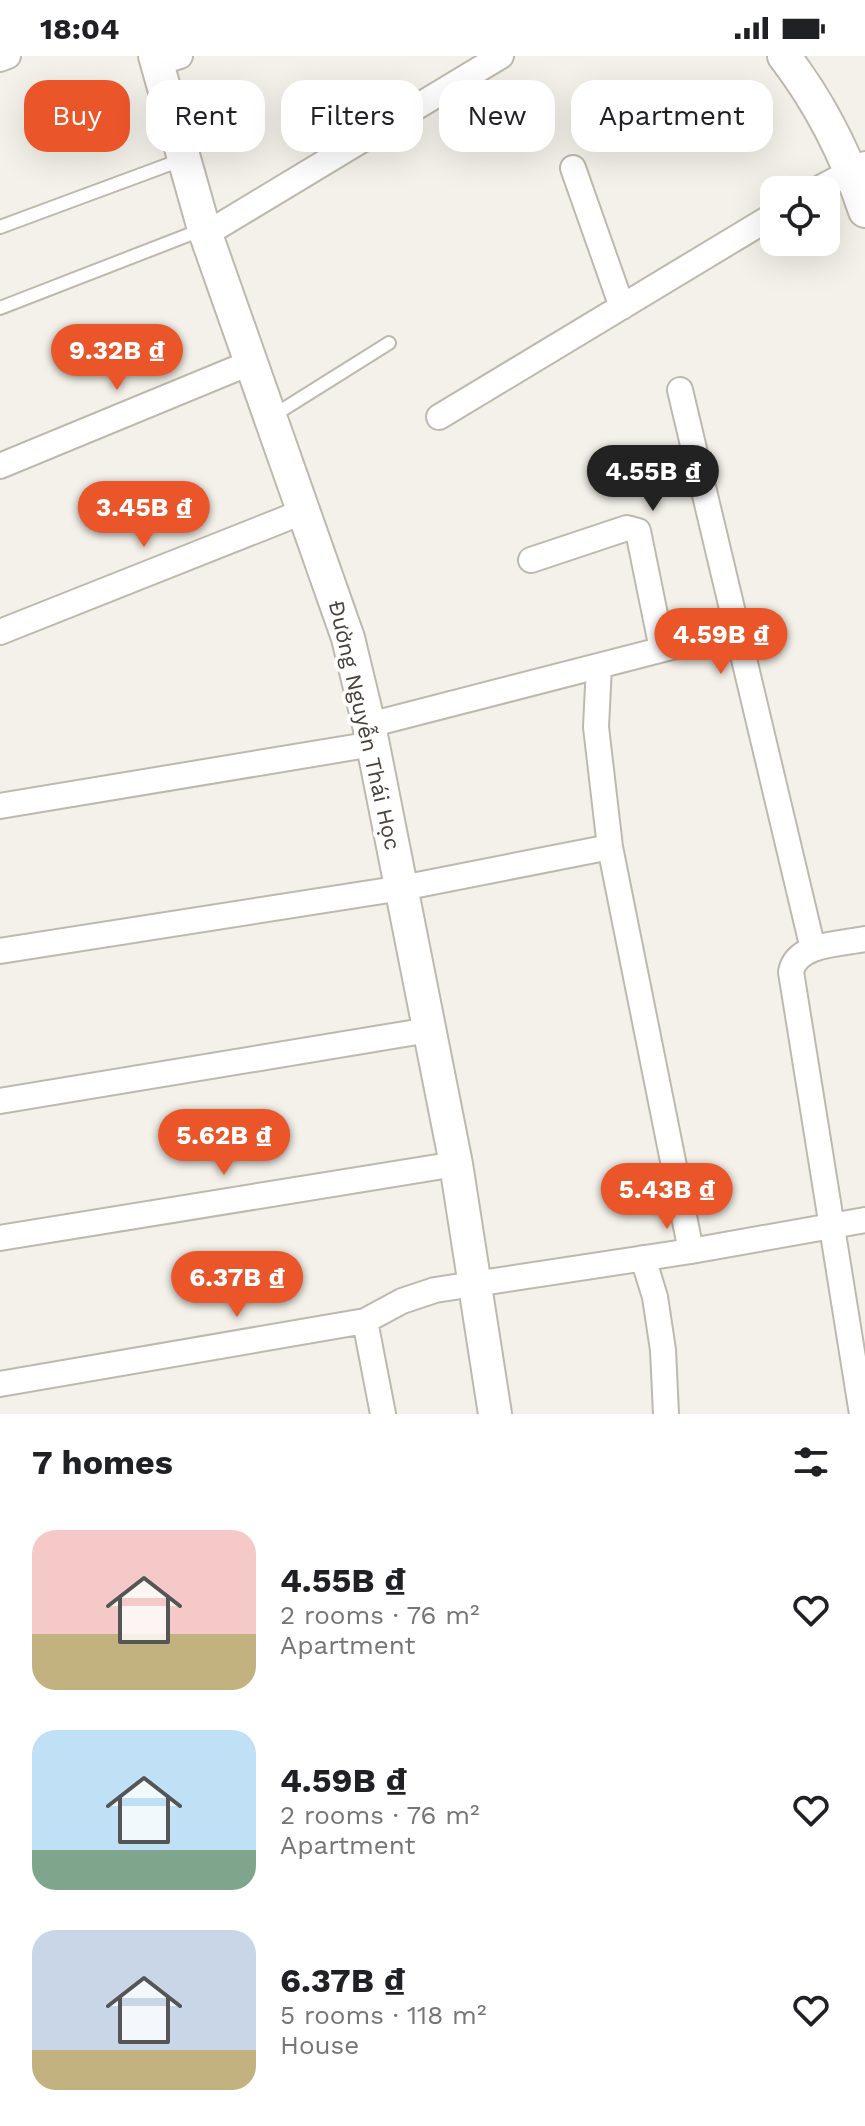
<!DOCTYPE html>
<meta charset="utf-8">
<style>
:root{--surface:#fff;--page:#f6f6f6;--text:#202124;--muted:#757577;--accent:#ea552a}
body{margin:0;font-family:"Work Sans",sans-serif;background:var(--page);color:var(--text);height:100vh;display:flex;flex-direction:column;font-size:30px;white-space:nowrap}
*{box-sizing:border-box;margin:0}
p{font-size:26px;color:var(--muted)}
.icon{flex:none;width:44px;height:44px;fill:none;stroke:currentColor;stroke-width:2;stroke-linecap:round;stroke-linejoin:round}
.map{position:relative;height:1358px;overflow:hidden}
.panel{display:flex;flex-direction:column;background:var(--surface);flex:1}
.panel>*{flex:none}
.top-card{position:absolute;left:24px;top:24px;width:818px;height:72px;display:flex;gap:16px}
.buttons{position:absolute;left:760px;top:120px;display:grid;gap:16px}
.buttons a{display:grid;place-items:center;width:80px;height:80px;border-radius:16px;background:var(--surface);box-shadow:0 8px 32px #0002;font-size:40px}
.price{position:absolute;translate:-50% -68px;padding:0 18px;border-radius:28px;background:var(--accent);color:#fff;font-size:26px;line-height:52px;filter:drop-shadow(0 2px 4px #0008)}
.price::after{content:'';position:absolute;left:50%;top:48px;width:24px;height:18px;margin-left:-12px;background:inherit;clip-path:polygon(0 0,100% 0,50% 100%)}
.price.on{background:#222;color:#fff}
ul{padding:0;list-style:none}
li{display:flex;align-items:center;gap:24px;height:200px;padding:0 32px}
li span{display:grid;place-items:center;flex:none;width:224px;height:160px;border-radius:24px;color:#555}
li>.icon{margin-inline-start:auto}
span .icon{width:96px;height:96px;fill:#fffc;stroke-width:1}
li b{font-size:34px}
h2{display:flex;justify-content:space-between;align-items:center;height:96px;padding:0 32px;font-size:34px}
.pill{padding:0 28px;border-radius:24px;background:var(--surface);box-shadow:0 8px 32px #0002;font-size:28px;line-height:72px}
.pill.on{background:var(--accent);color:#fff}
.status{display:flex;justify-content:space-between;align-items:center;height:56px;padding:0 40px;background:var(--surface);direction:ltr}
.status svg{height:22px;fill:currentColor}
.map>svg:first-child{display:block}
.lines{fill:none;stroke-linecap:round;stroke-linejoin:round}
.service-casing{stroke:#beb9ad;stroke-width:16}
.minor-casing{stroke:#beb9ad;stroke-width:28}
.tertiary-casing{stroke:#beb9ad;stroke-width:36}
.service{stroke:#fff;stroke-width:12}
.minor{stroke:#fff;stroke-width:24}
.tertiary{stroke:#fff;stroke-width:32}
.labels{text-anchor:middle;stroke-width:8;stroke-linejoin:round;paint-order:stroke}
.street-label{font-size:22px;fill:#474238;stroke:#fff}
</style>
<div class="status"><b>18:04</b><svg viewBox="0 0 49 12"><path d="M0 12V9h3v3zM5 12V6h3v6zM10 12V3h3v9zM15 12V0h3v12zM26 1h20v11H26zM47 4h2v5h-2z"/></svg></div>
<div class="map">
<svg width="865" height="1358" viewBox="0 0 865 1358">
<rect width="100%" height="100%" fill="#f3f1e9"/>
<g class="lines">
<defs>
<path id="service" d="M 0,171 L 181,104
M 0,252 L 201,174
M 271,361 L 389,287"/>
<path id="minor" d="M 0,3 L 8,0
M 157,7 L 180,0
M 573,112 L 622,251
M 816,134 L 865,108
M 206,178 L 501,0
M 680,334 L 813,893
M 439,361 L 774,159
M 0,410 L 252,306
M 531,504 L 627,472 L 638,475 L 662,593
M 0,576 L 305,455
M 599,610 L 596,671 L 610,791
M 369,669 L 734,575
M 0,750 L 373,688
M 0,895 L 402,832 L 610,791 L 691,1195
M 0,1045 L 429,974
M 0,1182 L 456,1108
M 643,1202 L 655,1241 L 663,1294 L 666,1358
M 365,1265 L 383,1358
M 0,1328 L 365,1265 L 402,1245 L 435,1234 L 691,1195 L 865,1164
M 862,1358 L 791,916 C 796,887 842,888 865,883"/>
<path id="tertiary" d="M 155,0 L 204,173 L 348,582 L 369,669 L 456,1108 L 495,1358
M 784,0 C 821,48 846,98 865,155"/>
</defs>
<use href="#service" class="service-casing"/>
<use href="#minor" class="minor-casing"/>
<use href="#tertiary" class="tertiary-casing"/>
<use href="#service" class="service"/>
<use href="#minor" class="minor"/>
<use href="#tertiary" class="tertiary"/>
</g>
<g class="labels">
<g class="street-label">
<text transform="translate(365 669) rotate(77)" y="8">Đường Nguyễn Thái Học</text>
</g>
</g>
</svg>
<div class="buttons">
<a><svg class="icon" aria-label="locate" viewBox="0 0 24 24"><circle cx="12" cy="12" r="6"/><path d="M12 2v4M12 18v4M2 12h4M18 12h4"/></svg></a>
</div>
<b class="price" style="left:117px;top:336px">9.32B ₫</b>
<b class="price on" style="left:653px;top:457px">4.55B ₫</b>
<b class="price" style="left:144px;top:493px">3.45B ₫</b>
<b class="price" style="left:721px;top:620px">4.59B ₫</b>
<b class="price" style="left:224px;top:1121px">5.62B ₫</b>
<b class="price" style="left:667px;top:1175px">5.43B ₫</b>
<b class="price" style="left:237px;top:1263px">6.37B ₫</b>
<div class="top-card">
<a class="pill on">Buy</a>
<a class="pill">Rent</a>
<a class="pill">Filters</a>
<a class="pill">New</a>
<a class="pill">Apartment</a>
</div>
</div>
<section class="panel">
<h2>7 homes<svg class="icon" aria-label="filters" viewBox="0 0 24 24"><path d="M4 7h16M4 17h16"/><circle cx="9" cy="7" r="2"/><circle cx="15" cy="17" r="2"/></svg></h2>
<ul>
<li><span style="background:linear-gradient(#f6c9c9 65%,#c2b280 0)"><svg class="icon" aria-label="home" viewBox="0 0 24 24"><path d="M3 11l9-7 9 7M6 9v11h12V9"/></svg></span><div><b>4.55B ₫</b><p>2 rooms · 76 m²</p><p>Apartment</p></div><svg class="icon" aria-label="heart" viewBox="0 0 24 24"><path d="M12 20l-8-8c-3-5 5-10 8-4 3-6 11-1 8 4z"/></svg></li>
<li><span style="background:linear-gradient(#bfe0f5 75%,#7fa58c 0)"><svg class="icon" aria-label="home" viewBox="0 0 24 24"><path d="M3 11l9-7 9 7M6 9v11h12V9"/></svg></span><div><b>4.59B ₫</b><p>2 rooms · 76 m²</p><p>Apartment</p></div><svg class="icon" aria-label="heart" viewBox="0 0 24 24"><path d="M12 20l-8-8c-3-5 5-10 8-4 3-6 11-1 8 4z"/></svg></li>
<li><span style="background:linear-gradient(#c9d6e8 75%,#c2b280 0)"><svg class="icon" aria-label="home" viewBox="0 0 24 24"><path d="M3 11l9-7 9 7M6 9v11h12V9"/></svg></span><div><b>6.37B ₫</b><p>5 rooms · 118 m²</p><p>House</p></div><svg class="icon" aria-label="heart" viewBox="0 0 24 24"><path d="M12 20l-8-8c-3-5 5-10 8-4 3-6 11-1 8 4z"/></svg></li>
</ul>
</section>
